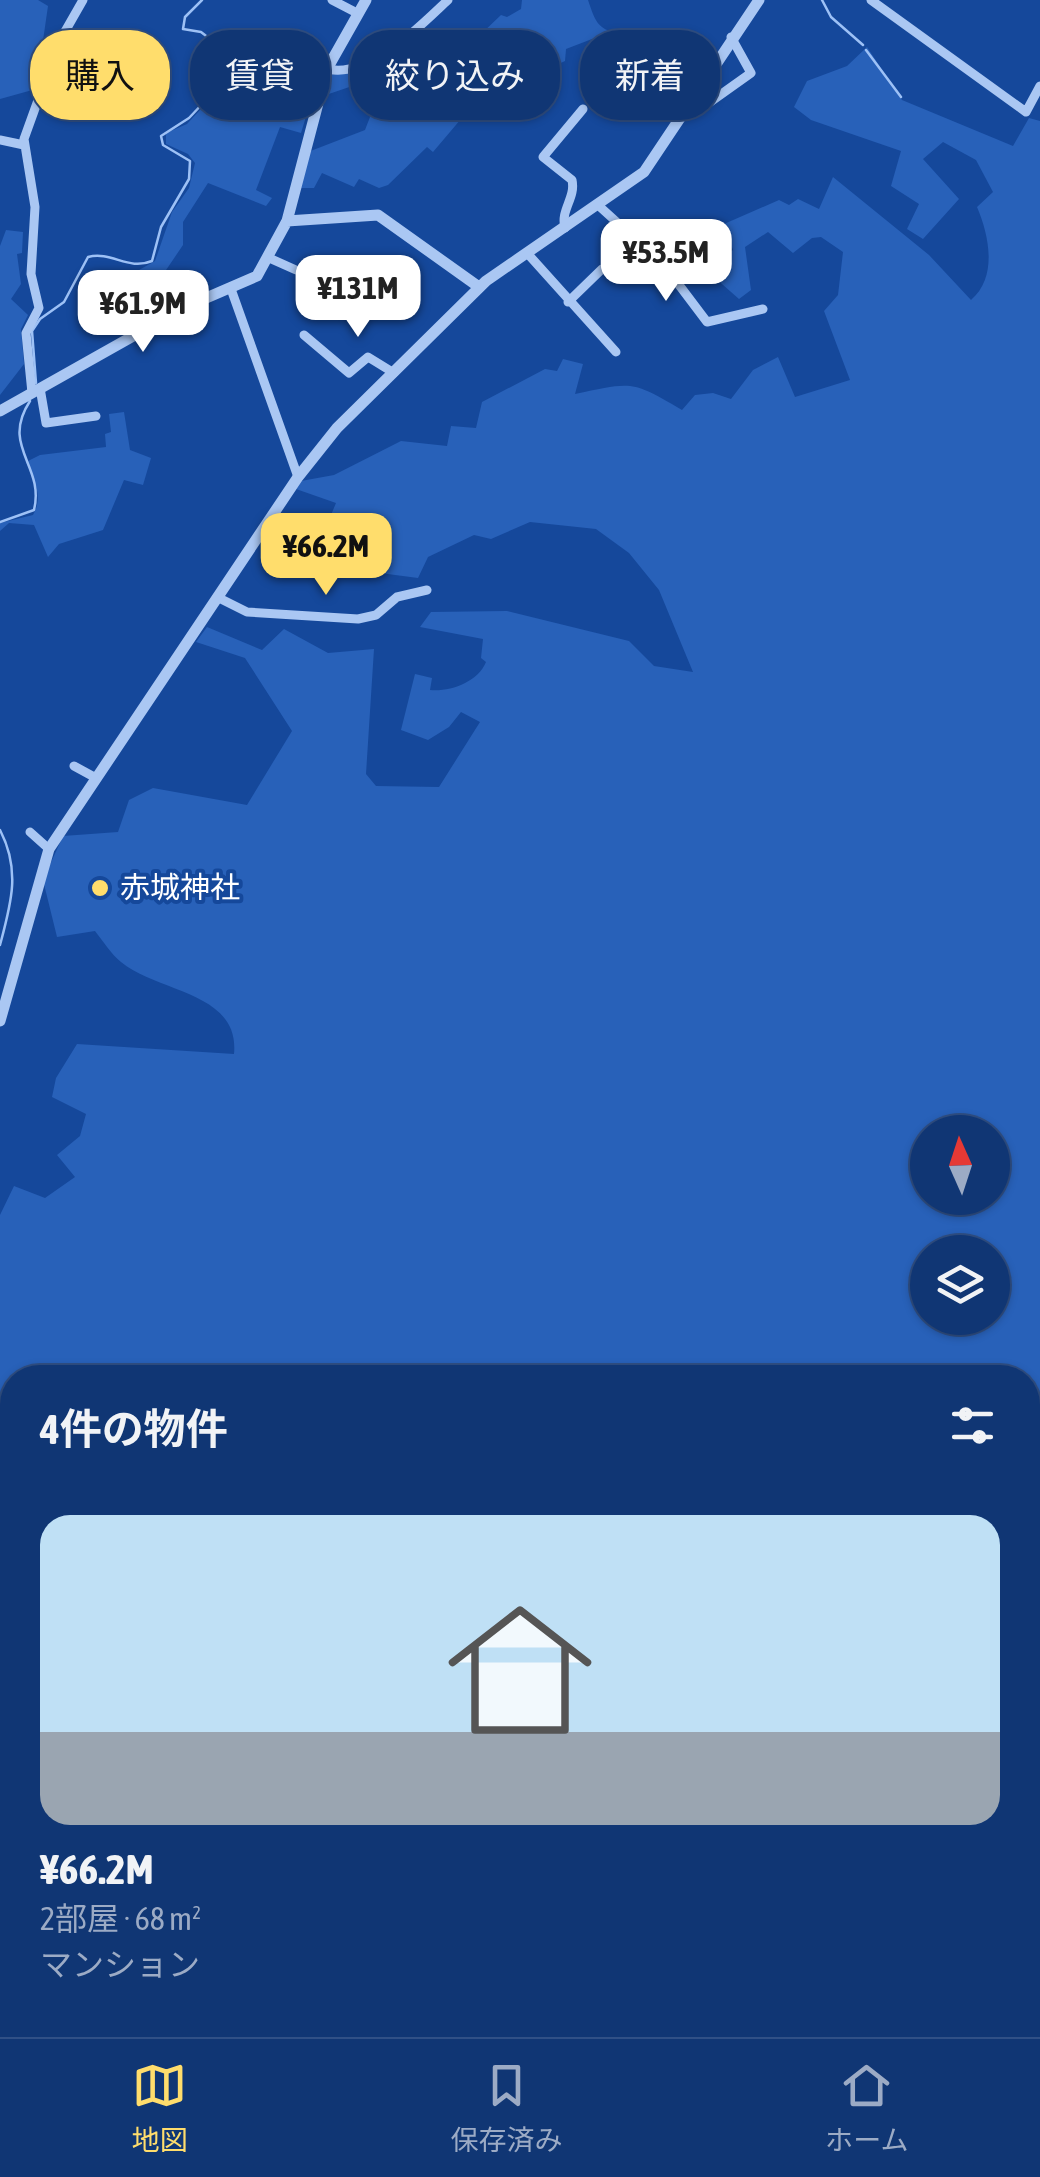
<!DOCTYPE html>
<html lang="ja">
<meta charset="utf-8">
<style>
:root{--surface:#103674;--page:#1e417c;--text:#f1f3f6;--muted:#9cabc5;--line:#305086;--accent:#ffdd6c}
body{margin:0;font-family:"Asap Condensed","Noto Sans JP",sans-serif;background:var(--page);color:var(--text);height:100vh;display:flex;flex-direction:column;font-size:38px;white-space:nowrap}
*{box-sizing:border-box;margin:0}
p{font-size:32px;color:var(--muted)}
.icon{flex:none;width:55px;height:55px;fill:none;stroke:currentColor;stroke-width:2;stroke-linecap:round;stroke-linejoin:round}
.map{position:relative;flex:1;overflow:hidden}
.sheet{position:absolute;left:0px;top:1365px;width:1040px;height:672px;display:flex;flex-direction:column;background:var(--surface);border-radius:40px 40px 0 0;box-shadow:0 2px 8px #0004,0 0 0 2px var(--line)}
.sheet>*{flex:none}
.guide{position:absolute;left:30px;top:30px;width:980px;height:90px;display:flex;gap:20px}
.needle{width:65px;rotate:357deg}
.fabs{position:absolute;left:910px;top:1115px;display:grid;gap:20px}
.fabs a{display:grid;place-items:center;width:100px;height:100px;border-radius:50%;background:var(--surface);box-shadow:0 2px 8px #0004,0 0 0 2px var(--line);font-size:50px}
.price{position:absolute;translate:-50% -85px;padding:0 22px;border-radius:20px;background:#fff;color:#222;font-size:32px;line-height:65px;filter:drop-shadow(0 2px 5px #0008)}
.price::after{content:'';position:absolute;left:50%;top:60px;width:30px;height:22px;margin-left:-15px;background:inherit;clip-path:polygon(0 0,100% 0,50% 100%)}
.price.active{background:var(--accent);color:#111}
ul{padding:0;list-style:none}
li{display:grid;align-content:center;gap:20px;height:530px;padding:0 40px}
li span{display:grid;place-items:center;height:310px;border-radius:30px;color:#555}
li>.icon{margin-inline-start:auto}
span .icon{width:180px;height:180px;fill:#fffc;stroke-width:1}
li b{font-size:42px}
h2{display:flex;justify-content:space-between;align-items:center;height:120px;padding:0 40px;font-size:42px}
.chip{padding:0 35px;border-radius:40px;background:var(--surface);box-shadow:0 2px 8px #0004,0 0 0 2px var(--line);font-size:35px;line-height:90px}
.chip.active{background:var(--accent);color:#111}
.menu{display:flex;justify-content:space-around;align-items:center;height:140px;border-top:2px solid var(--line);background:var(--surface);font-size:28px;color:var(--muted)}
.menu a{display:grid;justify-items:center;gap:5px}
.menu .active{color:var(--accent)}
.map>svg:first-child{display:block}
.green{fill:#2861b9;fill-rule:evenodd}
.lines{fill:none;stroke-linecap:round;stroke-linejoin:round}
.stream{stroke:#9dc1f6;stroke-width:2.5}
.minor{stroke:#aac7f3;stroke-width:9}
.tertiary{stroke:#aac7f3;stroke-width:11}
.poi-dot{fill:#ffdd6c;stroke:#15489b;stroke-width:4}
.labels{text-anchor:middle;stroke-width:8;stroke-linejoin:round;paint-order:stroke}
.poi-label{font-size:30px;fill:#fff;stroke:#15489b;text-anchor:start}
</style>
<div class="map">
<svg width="1040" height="2037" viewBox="0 0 1040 2037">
<rect width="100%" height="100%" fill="#15489b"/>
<path class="green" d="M 0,0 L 38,0 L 48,6 L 36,89 L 0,99 Z
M 522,0 L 588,0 C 595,20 597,30 619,33 L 624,45 L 602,57 L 592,39 L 566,49 L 565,61 C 554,65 537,82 522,89 L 513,84 L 486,118 L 477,110 L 466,121 L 461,119 L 433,152 L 427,147 L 388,185 L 379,188 L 359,179 L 354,187 L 322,173 L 314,188 L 301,188 L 308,152 L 365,130 L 370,117 L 367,109 L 371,107 L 361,83 L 323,96 L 329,76 L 389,58 L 401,74 L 425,61 L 430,64 L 457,34 L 463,40 L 474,31 L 479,36 L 501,15 L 507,17 L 521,9 Z
M 217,41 L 222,42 L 225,61 L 250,69 L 265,66 L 300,86 L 301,94 L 312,97 L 301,133 L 280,127 L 256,190 L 272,198 L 266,206 L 208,183 L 183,222 L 183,245 L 162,276 L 139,270 L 155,261 L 172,212 L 189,188 L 195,163 L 188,154 L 166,144 L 166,133 L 187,124 L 225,83 Z
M 867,47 L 902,100 L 1013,146 L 1029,118 L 1040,121 L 1040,2037 L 688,2037 L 689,2025 L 1028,2025 L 1028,1378 L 12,1378 L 12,1524 L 0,1519 L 0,1215 L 14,1186 L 45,1198 L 75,1177 L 57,1155 L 80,1136 L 86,1114 L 52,1097 L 56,1078 L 77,1044 L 234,1054 C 240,992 159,993 121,962 C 111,954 103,941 95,931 L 57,937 L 43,880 L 63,836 L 118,832 L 129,800 L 153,788 L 247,805 L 292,731 L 245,658 L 196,642 L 207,627 L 262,650 L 284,629 L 328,653 L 374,649 L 366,774 L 376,786 L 439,787 L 480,722 L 461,712 L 449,727 L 428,740 L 401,730 L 415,674 L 432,678 L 430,690 C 450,692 478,682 486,662 L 481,658 L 483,639 L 420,627 L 431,612 L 507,611 L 629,641 L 654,666 L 693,672 L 659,590 L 629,553 L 596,529 L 530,522 L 491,539 L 474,535 L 428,557 L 418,578 L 365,571 L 360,547 L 352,544 L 326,581 L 299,570 L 323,534 L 336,503 L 296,489 L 301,481 L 334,475 L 401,441 L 447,446 L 451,426 L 476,428 L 482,402 L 545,369 L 557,371 L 563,359 L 583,364 L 575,394 C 633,382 631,380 682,410 L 695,395 L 713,393 L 731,399 L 753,370 L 778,357 L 795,397 L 850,380 L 824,311 L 838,295 L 843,252 L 821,237 L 812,238 L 793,253 L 768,232 L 745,247 L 751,290 L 739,299 L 706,270 L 733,250 L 724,224 L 779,200 L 789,205 L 798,199 L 819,209 L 833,177 L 929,255 L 971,300 C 998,277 989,235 977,207 L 993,192 L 976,160 L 943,142 L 923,159 L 959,199 L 923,239 L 907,229 L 919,204 L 891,186 L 901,151 L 811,120 L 794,107 L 807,81 L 847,66 ZM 928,1132 L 992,1132 L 992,1198 L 928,1198 ZM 928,1252 L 992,1252 L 992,1318 L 928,1318 Z
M 628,48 L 649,70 L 626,99 L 607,73 L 607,62 Z
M 6,230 L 23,232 L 22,253 L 17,254 L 21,284 L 11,299 L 28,315 L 21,329 L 24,364 L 0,395 L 0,246 Z
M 124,412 L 130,450 L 151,458 L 143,485 L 124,480 L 103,530 L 59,544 L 48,557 L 34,525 L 9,523 L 0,531 L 0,523 L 33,515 C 44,496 34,480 26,462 L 40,455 L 106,447 L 105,434 L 111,432 L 109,414 Z
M 12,1596 L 12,2025 L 111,2025 L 90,2037 L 0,2037 L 0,1606 Z
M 130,2025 L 206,2025 L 189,2037 L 114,2037 Z
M 582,2025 L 655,2025 L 641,2037 L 587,2037 Z"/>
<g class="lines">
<path class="stream" d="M 822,0 L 831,17 L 863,45
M 866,50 L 901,97
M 36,383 L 32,331 L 40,319 L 64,302 L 88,257 C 112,251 128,271 152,261 L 161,227 L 189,179 L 190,161 L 163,145 L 161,136 L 189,118 L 223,82 L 214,42 L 201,32 L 183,29 L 185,17 L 202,0
M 0,522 L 34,510 C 45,465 0,447 30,401
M 0,830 C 21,870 11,904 0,945
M 1028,1454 L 1040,1433
M 1028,1586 L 1040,1603
M 615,2037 L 623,2025"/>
<path class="minor" d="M 332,0 L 357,13
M 871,0 L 1026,112 L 1040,86
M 327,69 C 370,79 420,26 448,0
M 690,105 L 706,105 L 751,73 L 731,37
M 0,140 L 24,145
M 599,206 L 664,265 L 707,322 L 763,309
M 565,228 C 560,210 576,198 572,180 L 543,157 L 583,109
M 527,253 L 616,352
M 269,258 L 296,270
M 231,289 L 298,477
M 568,302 L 602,269
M 304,335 L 349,373 L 368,357 L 394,373
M 40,388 L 46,423 L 96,416
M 32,393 L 26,333 L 39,308 L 31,274 L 35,207 L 24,139 L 59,42 L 83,0
M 217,597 L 247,612 L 358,619 L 376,615 L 397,597 L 427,590
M 74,766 L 96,778
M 30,832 L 49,849
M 479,2025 L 505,2037
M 107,2037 L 123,2025
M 195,2037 L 212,2025
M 274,2037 L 291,2025
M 373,2037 L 379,2025"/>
<path class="tertiary" d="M 287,221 L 378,215 L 479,287
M 0,411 L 183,308 L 257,276 L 287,221 L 327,69 L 366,0
M 0,1021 L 49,849 L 298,477 L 337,428 L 486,281 L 644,172 L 759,0"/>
</g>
<circle class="poi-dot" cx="100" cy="888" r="10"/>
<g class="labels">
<g class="poi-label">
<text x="120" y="898">赤城神社</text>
</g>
</g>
</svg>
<div class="fabs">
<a><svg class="needle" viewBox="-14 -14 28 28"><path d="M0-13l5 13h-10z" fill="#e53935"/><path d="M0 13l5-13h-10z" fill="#9cabc5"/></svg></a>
<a><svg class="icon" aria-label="layers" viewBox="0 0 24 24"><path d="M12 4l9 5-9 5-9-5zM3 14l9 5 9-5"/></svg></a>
</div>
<b class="price" style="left:666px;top:304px">¥53.5M</b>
<b class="price" style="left:358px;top:340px">¥131M</b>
<b class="price" style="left:143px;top:355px">¥61.9M</b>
<b class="price active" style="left:326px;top:598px">¥66.2M</b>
<div class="guide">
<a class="chip active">購入</a>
<a class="chip">賃貸</a>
<a class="chip">絞り込み</a>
<a class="chip">新着</a>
</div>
<section class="sheet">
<h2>4件の物件<svg class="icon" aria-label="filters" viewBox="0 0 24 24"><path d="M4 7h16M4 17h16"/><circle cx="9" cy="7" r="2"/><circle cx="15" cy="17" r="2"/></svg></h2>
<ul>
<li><span style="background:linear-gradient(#bfe0f5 70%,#9aa5b1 0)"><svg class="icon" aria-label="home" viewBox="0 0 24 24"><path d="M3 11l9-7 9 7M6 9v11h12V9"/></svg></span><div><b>¥66.2M</b><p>2部屋 · 68 m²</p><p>マンション</p></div></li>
</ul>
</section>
</div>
<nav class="menu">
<a class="active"><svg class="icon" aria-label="map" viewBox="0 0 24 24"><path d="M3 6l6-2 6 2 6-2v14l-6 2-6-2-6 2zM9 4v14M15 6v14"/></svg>地図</a>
<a><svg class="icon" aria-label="saved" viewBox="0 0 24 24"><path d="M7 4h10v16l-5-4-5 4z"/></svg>保存済み</a>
<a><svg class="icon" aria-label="home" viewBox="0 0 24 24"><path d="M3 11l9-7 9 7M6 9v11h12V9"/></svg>ホーム</a>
</nav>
